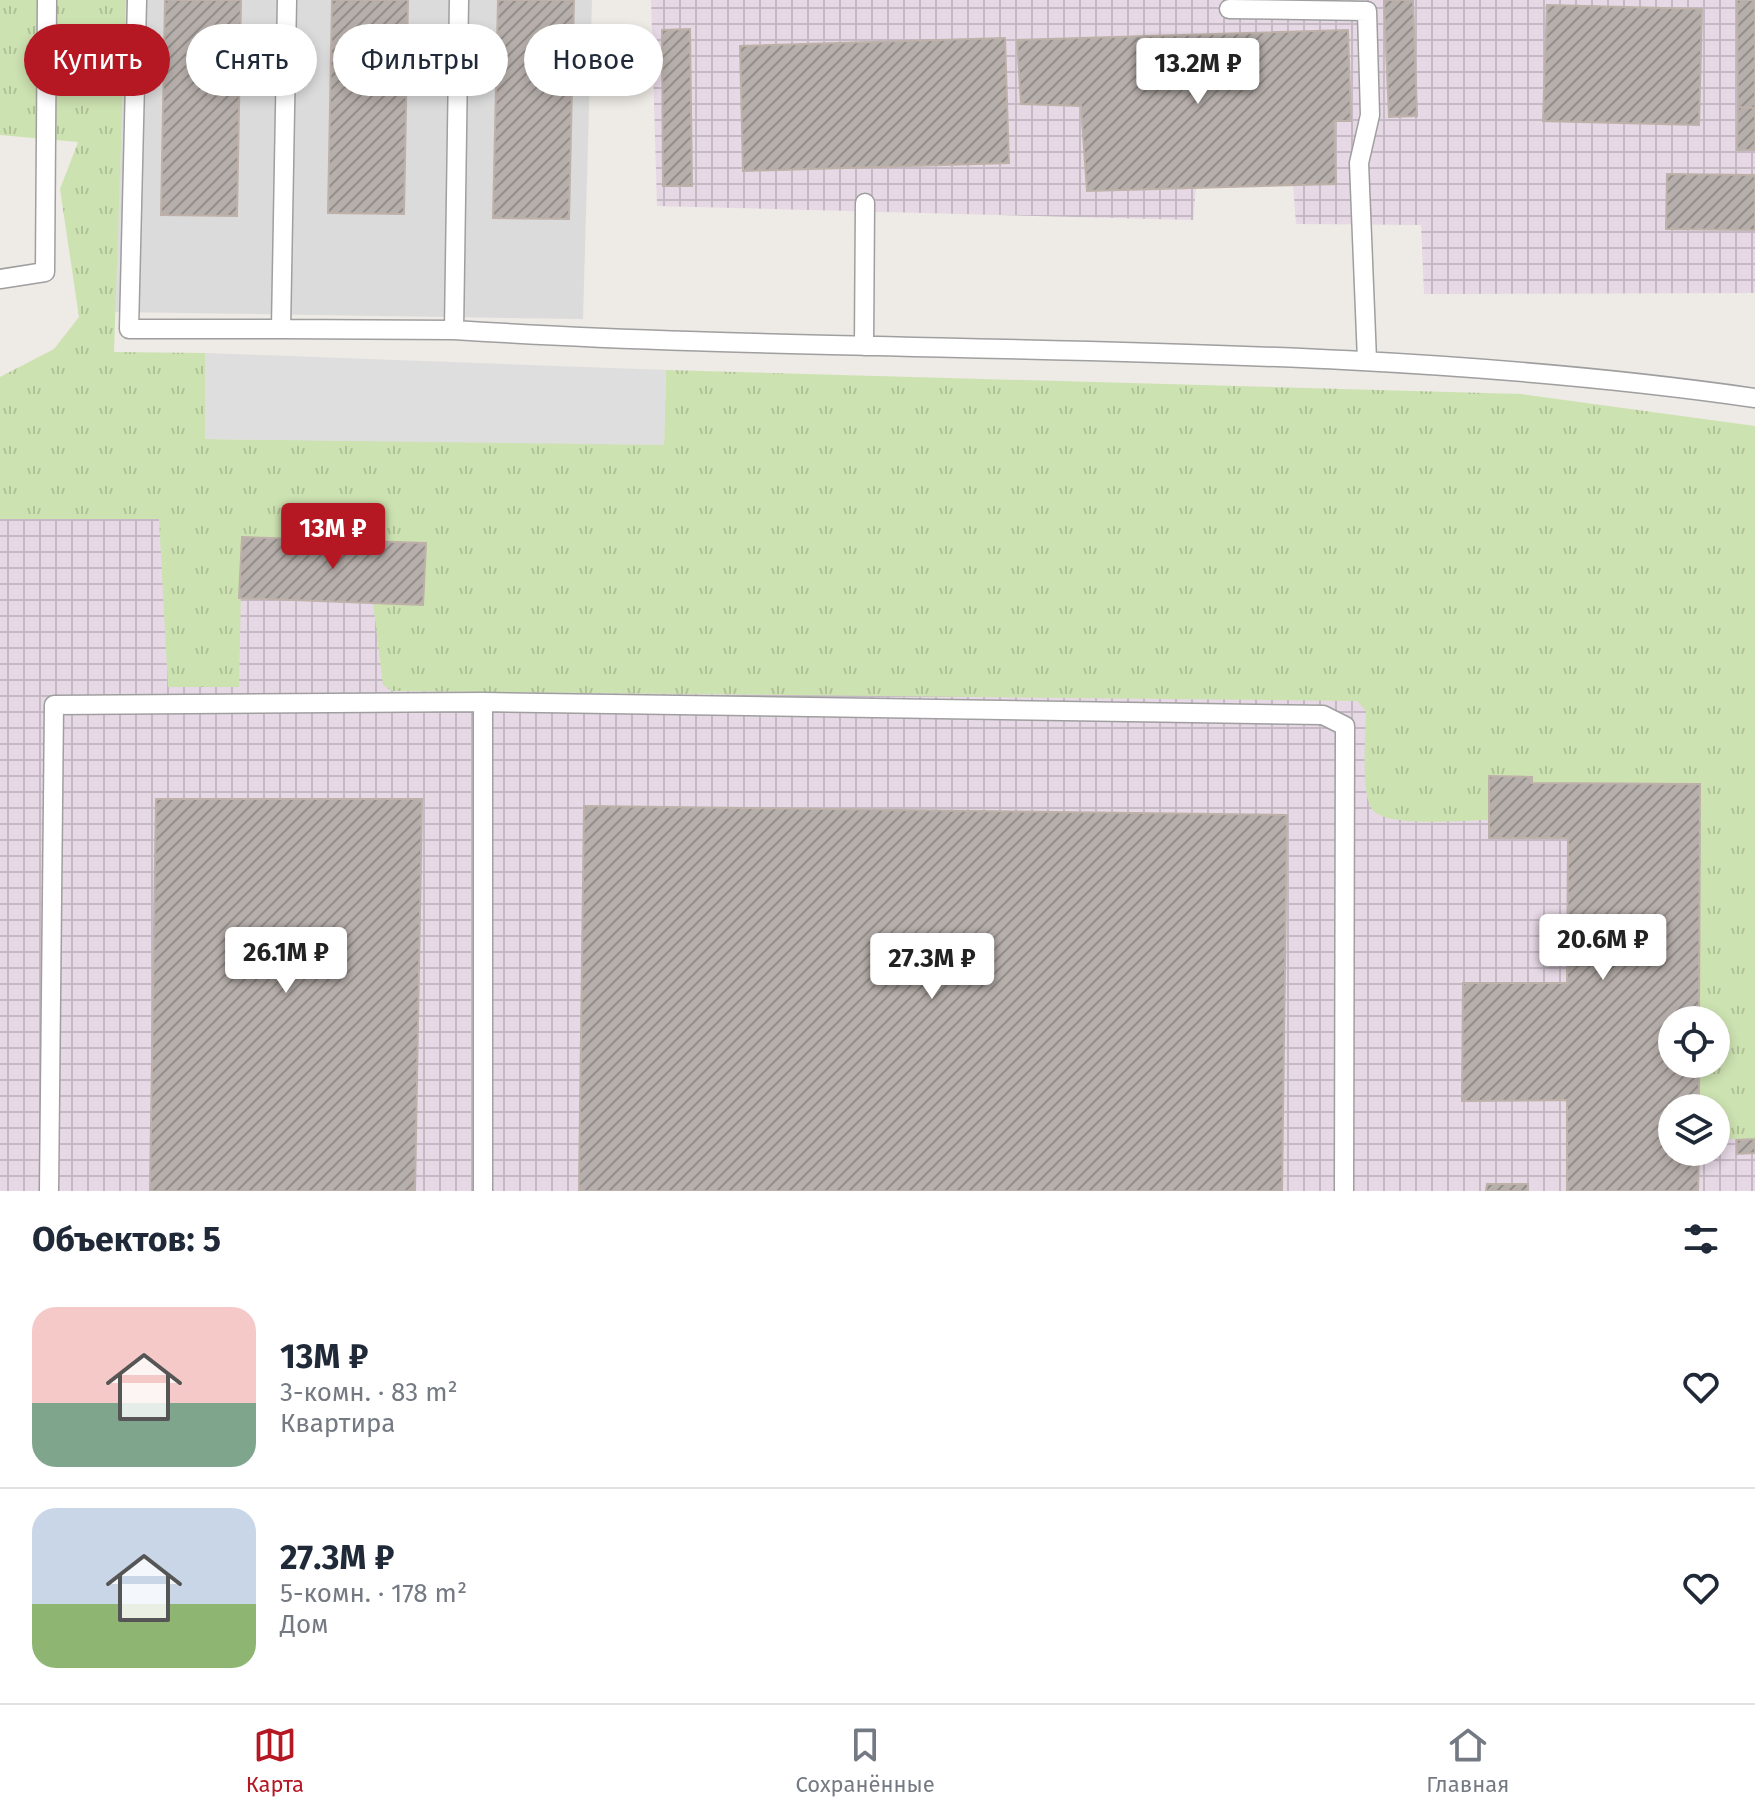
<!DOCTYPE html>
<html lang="ru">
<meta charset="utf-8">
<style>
:root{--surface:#fff;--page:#f6f6f7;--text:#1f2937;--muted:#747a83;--line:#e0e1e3;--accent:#b51723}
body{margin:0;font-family:"Fira Sans",sans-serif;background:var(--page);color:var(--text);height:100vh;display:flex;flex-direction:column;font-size:30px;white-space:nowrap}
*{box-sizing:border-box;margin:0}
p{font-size:26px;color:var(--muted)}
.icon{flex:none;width:44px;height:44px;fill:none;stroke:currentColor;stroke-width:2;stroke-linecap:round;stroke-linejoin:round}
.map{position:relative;height:1191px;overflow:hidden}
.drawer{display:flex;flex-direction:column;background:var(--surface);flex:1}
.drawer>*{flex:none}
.banner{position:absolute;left:24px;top:24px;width:800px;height:72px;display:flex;gap:16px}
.fabs{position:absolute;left:1658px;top:1006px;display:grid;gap:16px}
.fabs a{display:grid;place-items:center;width:72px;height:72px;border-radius:50%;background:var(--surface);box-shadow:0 4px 12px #0003;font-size:40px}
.price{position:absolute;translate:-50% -68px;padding:0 18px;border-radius:8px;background:#fff;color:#222;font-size:26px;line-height:52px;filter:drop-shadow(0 2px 4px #0008)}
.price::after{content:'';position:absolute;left:50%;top:48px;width:24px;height:18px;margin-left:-12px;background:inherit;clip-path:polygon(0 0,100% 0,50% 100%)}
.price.on{background:var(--accent);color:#fff}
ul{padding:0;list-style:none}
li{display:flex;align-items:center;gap:24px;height:200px;padding:0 32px}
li+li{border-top:2px solid var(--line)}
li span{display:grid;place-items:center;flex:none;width:224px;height:160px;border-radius:24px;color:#555}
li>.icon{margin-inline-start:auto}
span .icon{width:96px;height:96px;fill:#fffc;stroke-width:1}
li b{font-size:34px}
h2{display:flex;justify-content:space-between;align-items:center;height:96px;padding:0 32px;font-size:34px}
.chip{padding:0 28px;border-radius:36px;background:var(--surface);box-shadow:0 4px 12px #0003;font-size:28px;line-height:72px}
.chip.on{background:var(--accent);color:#fff}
.menu{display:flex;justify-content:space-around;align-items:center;height:112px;border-top:2px solid var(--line);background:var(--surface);font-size:22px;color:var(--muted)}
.menu a{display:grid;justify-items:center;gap:4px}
.menu .on{color:var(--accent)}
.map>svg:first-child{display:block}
.residential{fill:#dcdbdb}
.industrial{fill:url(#industrial-grid);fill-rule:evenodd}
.grass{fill:url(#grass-tufts)}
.parking{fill:#dedede}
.building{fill:url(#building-hatch);stroke:#beb1a9;stroke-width:2}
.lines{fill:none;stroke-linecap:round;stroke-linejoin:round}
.service-casing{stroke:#9f9f9f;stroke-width:21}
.service{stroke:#fff;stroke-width:18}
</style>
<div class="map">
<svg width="1755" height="1191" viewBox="0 0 1755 1191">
<defs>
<pattern id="industrial-grid" width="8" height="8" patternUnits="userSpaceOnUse" patternTransform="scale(2)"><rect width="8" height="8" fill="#e6d8e5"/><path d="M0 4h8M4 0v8" fill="none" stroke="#c5b9c4"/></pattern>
<pattern id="grass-tufts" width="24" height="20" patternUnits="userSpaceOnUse" patternTransform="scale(2)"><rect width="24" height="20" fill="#cde2b1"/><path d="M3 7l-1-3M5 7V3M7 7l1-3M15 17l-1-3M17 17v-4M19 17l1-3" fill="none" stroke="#b0c198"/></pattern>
<pattern id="building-hatch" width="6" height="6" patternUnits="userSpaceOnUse" patternTransform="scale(2)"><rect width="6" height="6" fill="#b7afab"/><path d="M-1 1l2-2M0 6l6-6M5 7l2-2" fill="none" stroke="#948e8b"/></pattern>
</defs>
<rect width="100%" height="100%" fill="#eeeae5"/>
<path class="residential" d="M 126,0 L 592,0 L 583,319 L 115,312 Z"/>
<path class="industrial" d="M 651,0 L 1755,0 L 1755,293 L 1424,294 L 1421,225 L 1296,224 L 1293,185 L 1196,188 L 1193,220 L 657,206 Z
M 0,446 L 1755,471 L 1755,1191 L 0,1191 ZM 1672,1020 L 1716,1020 L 1716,1064 L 1672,1064 ZM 1672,1108 L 1716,1108 L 1716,1152 L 1672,1152 Z"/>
<path class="grass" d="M 0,0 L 126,0 L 114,352 L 205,353 L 206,439 L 664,444 L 666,370 L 1521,394 L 1755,426 L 1755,1139 L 1716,1139 L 1716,1108 L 1699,1108 L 1699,1064 L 1716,1064 L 1716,1020 L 1699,1020 L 1700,784 L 1532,783 L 1532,777 L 1490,776 L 1489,820 C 1465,820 1387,828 1373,810 C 1360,796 1366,732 1366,711 L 1357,701 L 392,691 L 383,685 L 373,603 L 423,604 L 425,543 L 242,537 L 239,687 L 168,687 L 159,519 L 0,519 L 0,377 L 54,349 L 79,317 L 60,189 L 78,142 L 0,135 Z"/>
<path class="parking" d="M 205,353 L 666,370 L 664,445 L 205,439 Z"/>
<path class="building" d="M 165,0 L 241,0 L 237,216 L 161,215 Z
M 332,0 L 408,0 L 404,214 L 328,213 Z
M 498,0 L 574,0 L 569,219 L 493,218 Z
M 1384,0 L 1413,0 L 1417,116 L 1389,117 Z
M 1737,0 L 1755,0 L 1755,108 L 1738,107 Z
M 1547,5 L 1702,9 L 1699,125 L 1543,121 Z
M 690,29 L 692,186 L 663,186 L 662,30 Z
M 1348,30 L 1351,121 L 1334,121 L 1336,184 L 1087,191 L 1081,106 L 1021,104 L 1017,40 Z
M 1005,38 L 1009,163 L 743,171 L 740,46 Z
M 1738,107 L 1755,108 L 1755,150 L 1737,150 Z
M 1667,174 L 1755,175 L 1755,230 L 1666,229 Z
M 242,537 L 426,543 L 423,605 L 239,598 Z
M 1489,776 L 1532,777 L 1532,783 L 1700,784 L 1699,1020 L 1672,1020 L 1672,1064 L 1699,1064 L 1699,1108 L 1672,1108 L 1672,1152 L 1699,1152 L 1698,1191 L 1567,1191 L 1567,1100 L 1462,1101 L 1463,983 L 1567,983 L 1568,838 L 1489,838 Z
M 156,799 L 422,799 L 415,1191 L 150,1191 Z
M 584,806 L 1287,815 L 1282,1191 L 579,1191 Z
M 1755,1139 L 1755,1153 L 1737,1154 L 1737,1140 Z
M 1487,1184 L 1528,1184 L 1528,1191 L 1486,1191 Z"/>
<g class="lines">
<defs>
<path id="service" d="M 137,0 L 129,329 L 281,329
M 287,0 L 281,329 L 454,330
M 459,0 L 454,330 C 887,358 1324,336 1755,398
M 1229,9 L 1367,11 L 1370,115 L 1359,163 L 1367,360
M 0,279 L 45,272 L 47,0
M 864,346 L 865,203
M 49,1191 L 54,705 L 483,702
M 483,1191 L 483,702 L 1323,715 L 1345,726 L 1344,1191"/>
</defs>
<use href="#service" class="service-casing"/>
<use href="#service" class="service"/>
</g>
</svg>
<div class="fabs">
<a><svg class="icon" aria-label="locate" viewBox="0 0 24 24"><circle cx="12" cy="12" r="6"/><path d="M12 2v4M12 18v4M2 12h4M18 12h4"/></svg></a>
<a><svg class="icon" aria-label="layers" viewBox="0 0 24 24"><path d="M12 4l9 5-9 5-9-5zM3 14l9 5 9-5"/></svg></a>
</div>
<b class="price" style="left:1198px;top:106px">13.2M ₽</b>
<b class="price on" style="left:333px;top:571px">13M ₽</b>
<b class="price" style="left:1603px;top:982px">20.6M ₽</b>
<b class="price" style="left:286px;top:995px">26.1M ₽</b>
<b class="price" style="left:932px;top:1001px">27.3M ₽</b>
<div class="banner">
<a class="chip on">Купить</a>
<a class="chip">Снять</a>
<a class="chip">Фильтры</a>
<a class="chip">Новое</a>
</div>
</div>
<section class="drawer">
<h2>Объектов: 5<svg class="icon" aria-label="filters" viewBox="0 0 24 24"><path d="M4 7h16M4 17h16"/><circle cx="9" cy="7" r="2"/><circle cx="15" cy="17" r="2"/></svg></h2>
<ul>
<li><span style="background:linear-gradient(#f6c9c9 60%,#7fa58c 0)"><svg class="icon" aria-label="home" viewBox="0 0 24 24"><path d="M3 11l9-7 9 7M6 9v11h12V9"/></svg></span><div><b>13M ₽</b><p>3-комн. · 83 m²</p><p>Квартира</p></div><svg class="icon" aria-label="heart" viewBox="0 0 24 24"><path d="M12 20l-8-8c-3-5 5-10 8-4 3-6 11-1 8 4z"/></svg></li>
<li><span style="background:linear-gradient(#c9d6e8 60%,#8fb573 0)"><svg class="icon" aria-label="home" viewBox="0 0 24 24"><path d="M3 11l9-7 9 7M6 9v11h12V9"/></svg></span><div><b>27.3M ₽</b><p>5-комн. · 178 m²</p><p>Дом</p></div><svg class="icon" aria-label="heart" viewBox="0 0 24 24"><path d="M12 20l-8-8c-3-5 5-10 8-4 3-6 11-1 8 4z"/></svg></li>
</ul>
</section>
<nav class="menu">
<a class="on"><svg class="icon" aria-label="map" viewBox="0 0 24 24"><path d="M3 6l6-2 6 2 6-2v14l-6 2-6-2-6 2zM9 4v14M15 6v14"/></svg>Карта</a>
<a><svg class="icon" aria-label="saved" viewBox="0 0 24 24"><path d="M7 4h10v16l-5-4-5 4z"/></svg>Сохранённые</a>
<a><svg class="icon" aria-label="home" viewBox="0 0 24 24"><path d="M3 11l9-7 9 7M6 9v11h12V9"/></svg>Главная</a>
</nav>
